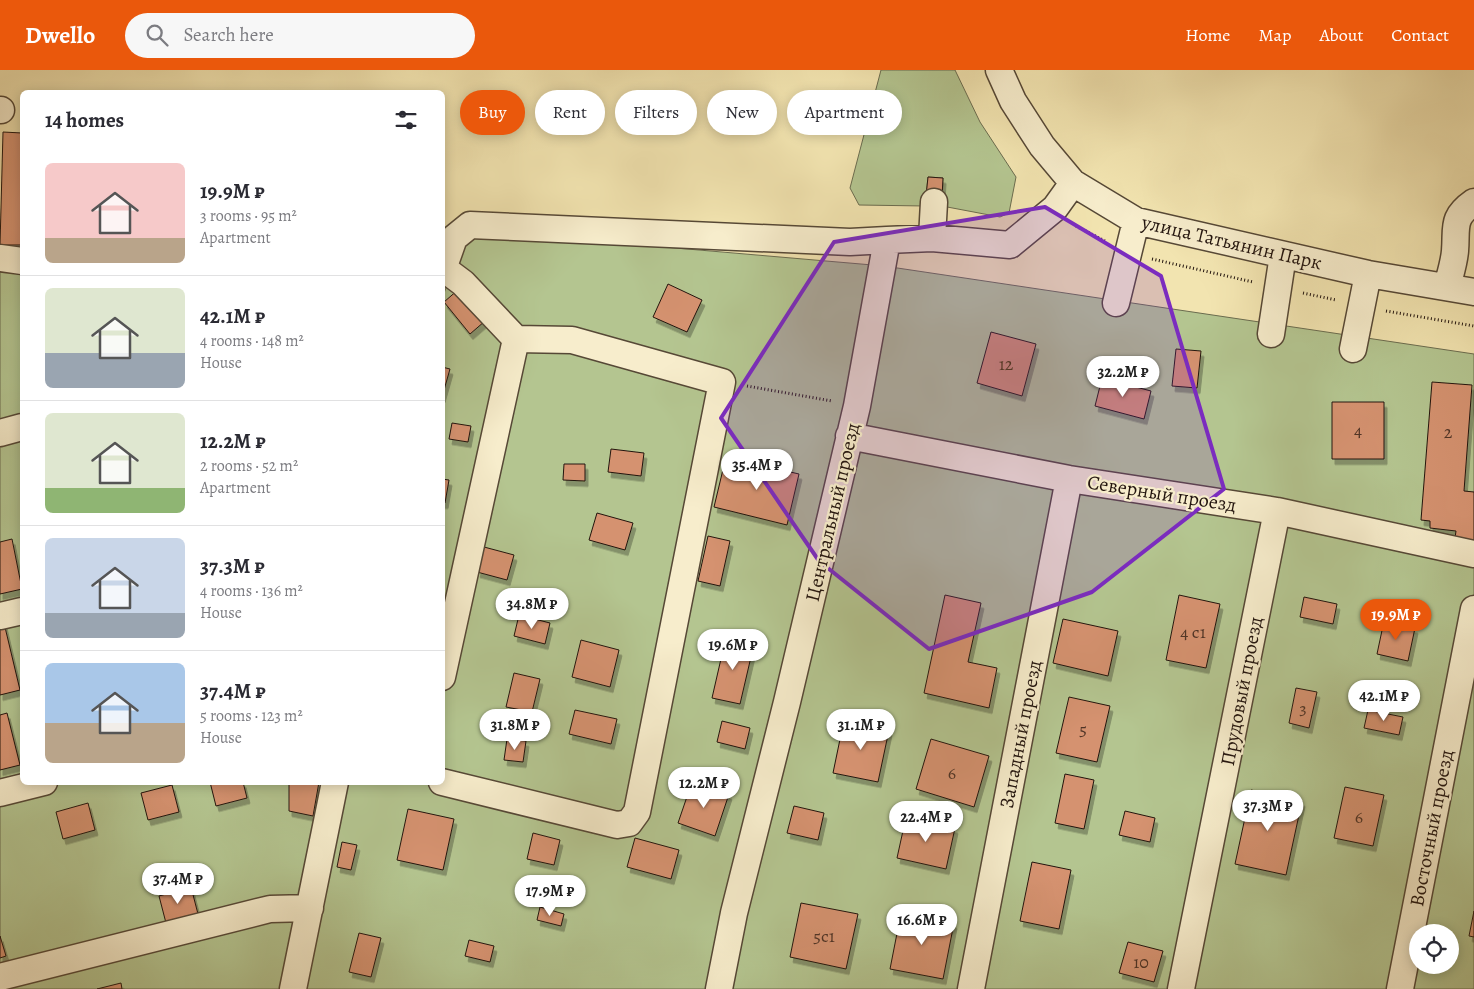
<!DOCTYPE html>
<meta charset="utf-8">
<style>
:root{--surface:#fff;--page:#f7f7f7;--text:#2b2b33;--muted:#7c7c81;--line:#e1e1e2;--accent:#ea580c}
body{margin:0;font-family:Alegreya,serif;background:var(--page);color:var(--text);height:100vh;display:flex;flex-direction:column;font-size:19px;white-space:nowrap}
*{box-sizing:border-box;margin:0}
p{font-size:16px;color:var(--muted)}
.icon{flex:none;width:28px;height:28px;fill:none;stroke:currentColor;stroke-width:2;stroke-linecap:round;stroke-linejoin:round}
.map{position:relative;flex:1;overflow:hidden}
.panel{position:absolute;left:20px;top:20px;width:425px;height:695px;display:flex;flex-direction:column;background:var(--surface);border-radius:8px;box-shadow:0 2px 12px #0003}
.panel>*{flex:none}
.top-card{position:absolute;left:460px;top:20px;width:475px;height:45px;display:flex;gap:10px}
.tools{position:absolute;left:1409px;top:854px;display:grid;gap:10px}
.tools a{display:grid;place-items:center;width:50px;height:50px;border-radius:50%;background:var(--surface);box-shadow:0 2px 12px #0003;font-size:25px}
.price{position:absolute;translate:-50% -42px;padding:0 11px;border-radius:18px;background:#fff;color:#222;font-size:16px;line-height:32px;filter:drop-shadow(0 1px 2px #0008)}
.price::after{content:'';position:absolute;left:50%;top:30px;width:15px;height:11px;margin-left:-8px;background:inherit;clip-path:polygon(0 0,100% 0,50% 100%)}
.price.selected{background:var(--accent);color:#fff}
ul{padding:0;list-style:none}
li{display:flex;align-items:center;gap:15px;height:125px;padding:0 25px}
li+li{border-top:1px solid var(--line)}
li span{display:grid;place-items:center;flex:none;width:140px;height:100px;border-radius:8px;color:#555}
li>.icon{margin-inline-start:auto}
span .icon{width:60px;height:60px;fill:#fffc;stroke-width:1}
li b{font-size:21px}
h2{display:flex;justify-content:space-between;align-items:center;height:60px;padding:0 25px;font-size:21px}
.pill{padding:0 18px;border-radius:22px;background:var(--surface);box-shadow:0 2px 12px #0003;font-size:18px;line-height:45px}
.pill.selected{background:var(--accent);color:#fff}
header{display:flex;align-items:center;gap:30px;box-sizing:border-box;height:70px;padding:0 25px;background:var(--accent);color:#fff}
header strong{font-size:24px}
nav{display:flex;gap:28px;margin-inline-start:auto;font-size:18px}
.search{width:350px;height:45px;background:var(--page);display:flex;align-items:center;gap:12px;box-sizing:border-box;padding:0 18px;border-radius:28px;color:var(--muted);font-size:19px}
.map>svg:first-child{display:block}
.green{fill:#b4c590;stroke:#6b6c4f;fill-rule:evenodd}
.building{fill:#d5926f;stroke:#22140e;filter:url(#shadow)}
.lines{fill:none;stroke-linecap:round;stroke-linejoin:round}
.minor-casing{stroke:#564836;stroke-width:29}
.path{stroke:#22140e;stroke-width:3;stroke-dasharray:1 2.5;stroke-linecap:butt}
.minor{stroke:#f7edcc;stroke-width:26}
.marked{fill:#7b2cbf;fill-opacity:0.2;stroke:#7b2cbf;stroke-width:4;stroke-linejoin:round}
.labels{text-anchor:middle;stroke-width:4.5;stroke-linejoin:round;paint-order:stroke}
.number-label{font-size:18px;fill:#4f3426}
.street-label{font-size:20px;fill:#22140e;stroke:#f7edcc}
</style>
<header>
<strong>Dwello</strong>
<div class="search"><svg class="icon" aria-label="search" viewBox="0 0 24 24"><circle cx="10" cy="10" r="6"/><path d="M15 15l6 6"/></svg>Search here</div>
<nav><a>Home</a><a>Map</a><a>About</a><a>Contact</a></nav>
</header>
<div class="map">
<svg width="1474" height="919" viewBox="0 0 1474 919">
<defs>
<filter id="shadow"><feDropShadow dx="3" dy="5.5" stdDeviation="0" flood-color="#0004"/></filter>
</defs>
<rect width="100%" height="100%" fill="#f2e4b0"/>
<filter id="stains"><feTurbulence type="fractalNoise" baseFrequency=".004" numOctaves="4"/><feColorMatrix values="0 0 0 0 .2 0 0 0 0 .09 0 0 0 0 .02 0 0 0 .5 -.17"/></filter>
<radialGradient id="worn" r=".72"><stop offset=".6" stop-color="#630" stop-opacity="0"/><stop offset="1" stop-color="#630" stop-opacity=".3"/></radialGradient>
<path class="green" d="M 881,0 L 955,0 L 980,52 L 1016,107 L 1009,143 L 1000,147 L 942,136 L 943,108 L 928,107 L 925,136 L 859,135 L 850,118 Z
M 467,160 L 884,196 L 1474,284 L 1474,919 L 0,919 L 0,198 L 22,200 L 22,712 L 442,712 L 443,226 ZM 1418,862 L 1450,862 L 1450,895 L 1418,895 Z"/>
<path class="building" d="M 3,62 L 22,63 L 22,175 L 0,175 Z
M 928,107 L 943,108 L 942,127 L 926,126 Z
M 668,214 L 702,230 L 687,262 L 653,247 Z
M 459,219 L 485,251 L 470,264 L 444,232 Z
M 991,262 L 1036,274 L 1022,326 L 977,313 Z
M 1176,279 L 1201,281 L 1197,318 L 1172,316 Z
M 442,297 L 450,299 L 442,327 Z
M 1102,308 L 1151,321 L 1144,349 L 1095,336 Z
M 1432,312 L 1472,315 L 1464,421 L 1474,422 L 1474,470 L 1455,468 L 1456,461 L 1430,458 L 1430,451 L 1421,450 Z
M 1332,332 L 1384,332 L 1384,389 L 1332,389 Z
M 452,353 L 471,356 L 468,372 L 449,369 Z
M 611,379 L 644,383 L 641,406 L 608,402 Z
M 726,387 L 799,404 L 787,455 L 714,437 Z
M 564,394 L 585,394 L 585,411 L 563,410 Z
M 442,409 L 449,410 L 445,433 L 442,433 Z
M 597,443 L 633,453 L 625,480 L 589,470 Z
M 708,466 L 730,471 L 720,516 L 698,511 Z
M 12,469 L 22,519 L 0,524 L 0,472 Z
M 484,477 L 514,485 L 507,510 L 477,502 Z
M 945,525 L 981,533 L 968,592 L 997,598 L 989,638 L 924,623 Z
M 1179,525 L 1220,534 L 1206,598 L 1166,590 Z
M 1304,527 L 1337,534 L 1333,554 L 1300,547 Z
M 519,545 L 550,553 L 545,574 L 514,566 Z
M 1063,549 L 1118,561 L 1108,606 L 1053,593 Z
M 1384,551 L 1415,558 L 1408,591 L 1377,584 Z
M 4,553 L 20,620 L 0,625 L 0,554 Z
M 726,567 L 754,574 L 740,634 L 712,628 Z
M 581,570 L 619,580 L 610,617 L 572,607 Z
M 514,603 L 540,609 L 532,642 L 506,637 Z
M 1296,618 L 1317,622 L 1309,658 L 1289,653 Z
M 1069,627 L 1110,636 L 1097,692 L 1056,683 Z
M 575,640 L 617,649 L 611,674 L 569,664 Z
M 1368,640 L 1403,647 L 1399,665 L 1364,658 Z
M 7,643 L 20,695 L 0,700 L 0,645 Z
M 844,650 L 889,660 L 878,712 L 833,703 Z
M 722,651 L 750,658 L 745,679 L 717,672 Z
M 507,669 L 526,671 L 523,692 L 504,690 Z
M 931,669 L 989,686 L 974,737 L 916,719 Z
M 1065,704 L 1094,710 L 1084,759 L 1055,753 Z
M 210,712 L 243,712 L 247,728 L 216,736 Z
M 289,712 L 319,712 L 313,746 L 289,741 Z
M 692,712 L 729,724 L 715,766 L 678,753 Z
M 172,715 L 179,742 L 148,750 L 141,723 Z
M 1345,717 L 1384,725 L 1373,776 L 1334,768 Z
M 1251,720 L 1302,731 L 1286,805 L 1235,794 Z
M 88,733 L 95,760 L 63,769 L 56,742 Z
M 794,736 L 824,743 L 818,770 L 787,763 Z
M 408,739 L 454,749 L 443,800 L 397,790 Z
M 1125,741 L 1155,748 L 1150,772 L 1119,765 Z
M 906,747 L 955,758 L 946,799 L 897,788 Z
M 533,763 L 560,770 L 554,795 L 527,789 Z
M 635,768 L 679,780 L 671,809 L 627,797 Z
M 342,772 L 357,775 L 351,800 L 337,797 Z
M 1032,792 L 1071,800 L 1059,859 L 1020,851 Z
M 191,817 L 198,844 L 166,853 L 159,826 Z
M 801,833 L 858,844 L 846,899 L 790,887 Z
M 540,837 L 564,844 L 561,856 L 537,850 Z
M 1474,841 L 1474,867 L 1469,866 Z
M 901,843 L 954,853 L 943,909 L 890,899 Z
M 359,863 L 381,868 L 371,907 L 349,902 Z
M 0,866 L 6,886 L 0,888 Z
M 469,870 L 494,876 L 490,892 L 465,886 Z
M 1128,872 L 1163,881 L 1154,912 L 1119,903 Z
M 121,913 L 122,919 L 97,919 Z"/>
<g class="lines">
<defs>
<path id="minor" d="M 999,0 L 1013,31 L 1042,76 L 1073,113 L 1136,151 L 1368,204 L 1474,222
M 0,40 L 1,40
M 932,168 L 934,132
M 0,188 L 22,191
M 442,202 L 454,168 L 470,155 L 850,172 L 887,170
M 1447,217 C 1450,205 1454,193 1455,181 C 1457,157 1451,148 1474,132
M 1116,233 L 1136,151
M 1271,264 L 1283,185
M 1353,279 L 1368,204
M 0,363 L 22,357
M 849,366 L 1069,409 L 1277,441 L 1474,484
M 0,546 L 22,541
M 442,607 L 516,269
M 442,712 L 617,755 L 629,753 L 637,742 L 722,312 L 572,270 L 516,269 L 463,213 L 443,198
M 0,723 L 44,712
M 0,907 L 270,839 L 310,838
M 293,919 L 335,712
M 719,919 L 734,843 L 787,632 L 857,336 L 887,170 L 932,168 L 1010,175 L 1055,138 L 1073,113
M 971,919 L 1069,409
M 1181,919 L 1277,441
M 1400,919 L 1474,539"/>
</defs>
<use href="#minor" class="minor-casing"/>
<path class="path" d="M 1076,156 L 1105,171
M 1152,189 L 1253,212
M 1303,223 L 1336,230
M 1386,241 L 1474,256
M 747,316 L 832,331"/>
<use href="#minor" class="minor"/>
</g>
<path class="marked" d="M 1045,137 L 1161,206 L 1224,419 L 1092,522 L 929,579 L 819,491 L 721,348 L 834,172 Z"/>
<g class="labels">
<g class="number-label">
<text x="1006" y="300">12</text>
<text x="1358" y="366">4</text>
<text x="1448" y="368">2</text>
<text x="1193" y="568">4 с1</text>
<text x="1303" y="644">3</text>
<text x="1083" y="665">5</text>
<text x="952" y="709">6</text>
<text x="1359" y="753">6</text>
<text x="824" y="872">5с1</text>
<text x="1141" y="898">10</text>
</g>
<g class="street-label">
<text transform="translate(1232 172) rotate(13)" y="7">улица Татьянин Парк</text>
<text transform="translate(1162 423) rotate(9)" y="7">Северный проезд</text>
<text transform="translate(832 442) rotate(-77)" y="7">Центральный проезд</text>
<text transform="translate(1241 621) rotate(-79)" y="7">Прудовый проезд</text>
<text transform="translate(1020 664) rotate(-79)" y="7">Западный проезд</text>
<text transform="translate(1431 758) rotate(-79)" y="7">Восточный проезд</text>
</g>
</g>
<rect width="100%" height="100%" filter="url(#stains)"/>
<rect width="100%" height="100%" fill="url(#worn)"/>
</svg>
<div class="tools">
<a><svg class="icon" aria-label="locate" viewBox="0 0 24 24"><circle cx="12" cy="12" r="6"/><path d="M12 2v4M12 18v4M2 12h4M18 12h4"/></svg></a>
</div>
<b class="price" style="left:1123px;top:328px">32.2M ₽</b>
<b class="price" style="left:757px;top:421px">35.4M ₽</b>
<b class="price" style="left:532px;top:560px">34.8M ₽</b>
<b class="price selected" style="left:1396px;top:571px">19.9M ₽</b>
<b class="price" style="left:733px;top:601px">19.6M ₽</b>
<b class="price" style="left:1384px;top:652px">42.1M ₽</b>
<b class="price" style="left:515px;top:681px">31.8M ₽</b>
<b class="price" style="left:861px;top:681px">31.1M ₽</b>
<b class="price" style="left:704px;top:739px">12.2M ₽</b>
<b class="price" style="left:1268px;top:762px">37.3M ₽</b>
<b class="price" style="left:926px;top:773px">22.4M ₽</b>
<b class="price" style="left:178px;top:835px">37.4M ₽</b>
<b class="price" style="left:550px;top:847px">17.9M ₽</b>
<b class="price" style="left:922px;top:876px">16.6M ₽</b>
<div class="top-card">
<a class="pill selected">Buy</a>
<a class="pill">Rent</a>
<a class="pill">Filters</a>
<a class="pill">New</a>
<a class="pill">Apartment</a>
</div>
<section class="panel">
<h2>14 homes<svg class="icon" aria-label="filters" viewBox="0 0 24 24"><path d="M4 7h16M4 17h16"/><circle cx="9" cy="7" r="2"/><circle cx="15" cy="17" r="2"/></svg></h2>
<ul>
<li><span style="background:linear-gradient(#f6c9c9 75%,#b9a48a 0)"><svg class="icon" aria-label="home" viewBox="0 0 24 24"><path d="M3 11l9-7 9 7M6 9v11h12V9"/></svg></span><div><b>19.9M ₽</b><p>3 rooms · 95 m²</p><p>Apartment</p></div></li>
<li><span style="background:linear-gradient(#dfe7d0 65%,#9aa5b1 0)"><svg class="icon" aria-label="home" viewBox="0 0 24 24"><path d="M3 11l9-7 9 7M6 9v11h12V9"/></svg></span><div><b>42.1M ₽</b><p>4 rooms · 148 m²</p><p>House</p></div></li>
<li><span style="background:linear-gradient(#dfe7d0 75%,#8fb573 0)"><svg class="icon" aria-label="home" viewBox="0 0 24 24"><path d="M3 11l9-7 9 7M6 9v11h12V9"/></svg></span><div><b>12.2M ₽</b><p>2 rooms · 52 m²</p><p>Apartment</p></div></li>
<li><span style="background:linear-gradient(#c9d6e8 75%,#9aa5b1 0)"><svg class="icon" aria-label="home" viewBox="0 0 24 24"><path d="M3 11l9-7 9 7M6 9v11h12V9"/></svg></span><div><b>37.3M ₽</b><p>4 rooms · 136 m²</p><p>House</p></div></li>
<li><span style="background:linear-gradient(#a9c7e8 60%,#b9a48a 0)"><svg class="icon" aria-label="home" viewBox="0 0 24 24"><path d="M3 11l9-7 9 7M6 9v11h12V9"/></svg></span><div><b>37.4M ₽</b><p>5 rooms · 123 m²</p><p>House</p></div></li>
</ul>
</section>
</div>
